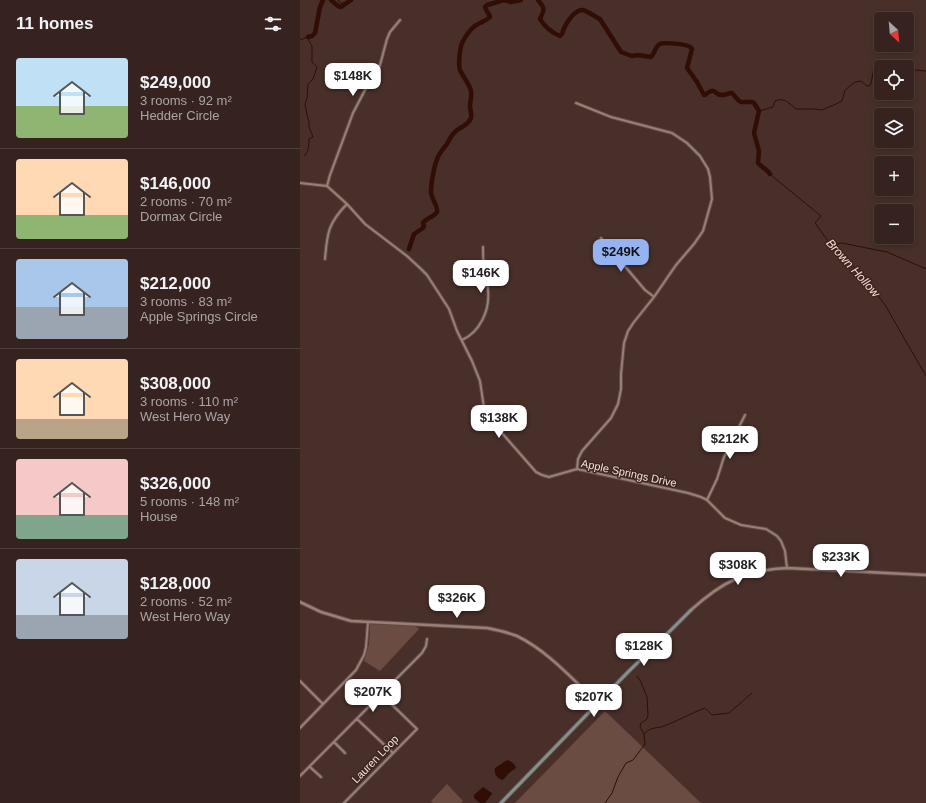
<!DOCTYPE html>
<meta charset="utf-8">
<style>
:root{--surface:#36231f;--page:#3d2b28;--text:#f1f3f6;--muted:#aaa4a4;--line:#50403d;--accent:#95b2f1}
body{margin:0;font-family:Helvetica,sans-serif;background:var(--page);color:var(--text);height:100vh;display:flex;flex-direction:column;font-size:15px;white-space:nowrap}
*{box-sizing:border-box;margin:0}
p{font-size:13px;color:var(--muted)}
.icon{flex:none;width:22px;height:22px;fill:none;stroke:currentColor;stroke-width:2;stroke-linecap:round;stroke-linejoin:round}
.map{position:relative;flex:1;overflow:hidden}
.drawer{display:flex;flex-direction:column;background:var(--surface);width:300px}
.drawer>*{flex:none}
.needle{width:26px;rotate:154deg}
.tools{position:absolute;left:574px;top:12px;display:grid;gap:8px}
.tools a{display:grid;place-items:center;width:40px;height:40px;border-radius:4px;background:var(--surface);box-shadow:0 2px 6px #0003,0 0 0 1px var(--line);font-size:20px}
.price{position:absolute;translate:-50% -34px;padding:0 9px;border-radius:8px;background:#fff;color:#222;font-size:13px;line-height:26px;filter:drop-shadow(0 1px 2px #0008)}
.price::after{content:'';position:absolute;left:50%;top:24px;width:12px;height:9px;margin-left:-6px;background:inherit;clip-path:polygon(0 0,100% 0,50% 100%)}
.price.current{background:var(--accent);color:#111}
ul{padding:0;list-style:none}
li{display:flex;align-items:center;gap:12px;height:100px;padding:0 16px}
li+li{border-top:1px solid var(--line)}
li span{display:grid;place-items:center;flex:none;width:112px;height:80px;border-radius:4px;color:#555}
li>.icon{margin-inline-start:auto}
span .icon{width:48px;height:48px;fill:#fffc;stroke-width:1}
li b{font-size:17px}
h2{display:flex;justify-content:space-between;align-items:center;height:48px;padding:0 16px;font-size:17px}
main{display:flex;flex:1;min-height:0}
.map>svg:first-child{display:block}
.green{fill:#6a4c43}
.water{fill:#310e05}
.lines{fill:none;stroke-linecap:round;stroke-linejoin:round}
.stream{stroke:#310e05;stroke-width:1}
.river{stroke:#310e05;stroke-width:4.5}
.minor-casing{stroke:#604c46;stroke-width:4}
.tertiary-casing{stroke:#604c46;stroke-width:4.5}
.secondary-casing{stroke:#604c46;stroke-width:5}
.minor{stroke:#9b7e76;stroke-width:2}
.tertiary{stroke:#9b7e76;stroke-width:2.5}
.secondary{stroke:#84908f;stroke-width:3}
.labels{text-anchor:middle;stroke-width:3;stroke-linejoin:round;paint-order:stroke}
.street-label{font-size:11px;fill:#f1e1dd;stroke:#3d251f}
.water-label{font-size:12px;font-style:italic;fill:#fbdcd4;stroke:#3d251f}
</style>
<main>
<section class="drawer">
<h2>11 homes<svg class="icon" aria-label="filters" viewBox="0 0 24 24"><path d="M4 7h16M4 17h16"/><circle cx="9" cy="7" r="2"/><circle cx="15" cy="17" r="2"/></svg></h2>
<ul>
<li><span style="background:linear-gradient(#bfe0f5 60%,#8fb573 0)"><svg class="icon" aria-label="home" viewBox="0 0 24 24"><path d="M3 11l9-7 9 7M6 9v11h12V9"/></svg></span><div><b>$249,000</b><p>3 rooms · 92 m²</p><p>Hedder Circle</p></div></li>
<li><span style="background:linear-gradient(#ffd9b3 70%,#8fb573 0)"><svg class="icon" aria-label="home" viewBox="0 0 24 24"><path d="M3 11l9-7 9 7M6 9v11h12V9"/></svg></span><div><b>$146,000</b><p>2 rooms · 70 m²</p><p>Dormax Circle</p></div></li>
<li><span style="background:linear-gradient(#a9c7e8 60%,#9aa5b1 0)"><svg class="icon" aria-label="home" viewBox="0 0 24 24"><path d="M3 11l9-7 9 7M6 9v11h12V9"/></svg></span><div><b>$212,000</b><p>3 rooms · 83 m²</p><p>Apple Springs Circle</p></div></li>
<li><span style="background:linear-gradient(#ffd9b3 75%,#b9a48a 0)"><svg class="icon" aria-label="home" viewBox="0 0 24 24"><path d="M3 11l9-7 9 7M6 9v11h12V9"/></svg></span><div><b>$308,000</b><p>3 rooms · 110 m²</p><p>West Hero Way</p></div></li>
<li><span style="background:linear-gradient(#f6c9c9 70%,#7fa58c 0)"><svg class="icon" aria-label="home" viewBox="0 0 24 24"><path d="M3 11l9-7 9 7M6 9v11h12V9"/></svg></span><div><b>$326,000</b><p>5 rooms · 148 m²</p><p>House</p></div></li>
<li><span style="background:linear-gradient(#c9d6e8 70%,#9aa5b1 0)"><svg class="icon" aria-label="home" viewBox="0 0 24 24"><path d="M3 11l9-7 9 7M6 9v11h12V9"/></svg></span><div><b>$128,000</b><p>2 rooms · 52 m²</p><p>West Hero Way</p></div></li>
</ul>
</section>
<div class="map">
<svg width="626" height="803" viewBox="0 0 626 803">
<rect width="100%" height="100%" fill="#482f29"/>
<path class="green" d="M 70,624 L 115,626 L 119,629 L 80,671 L 64,661 L 69,644 Z
M 305,711 L 401,803 L 215,803 Z
M 147,784 L 163,801 L 161,803 L 133,803 L 131,801 Z"/>
<path class="water" d="M 207,760 C 211,761 215,764 216,768 L 209,773 L 204,779 L 202,780 C 196,777 194,774 195,768 Z
M 183,787 L 192,793 L 192,794 L 185,803 L 180,803 L 174,798 L 174,795 Z"/>
<g class="lines">
<path class="stream" d="M 38,0 L 40,3 L 47,3
M 0,40 L 8,37 L 9,41 L 12,46 L 12,62 L 17,67 L 13,79 L 8,84 L 7,98 L 5,104 L 7,115 L 9,122 L 9,127 L 13,137 L 9,139 C 9,145 9,152 4,156
M 607,74 L 615,70 L 626,71
M 459,111 L 473,107 L 475,101 C 484,97 489,103 496,109 L 515,109 L 522,110 L 536,104 L 542,101 L 545,90 L 555,82 L 561,81 L 567,86 L 569,86 L 571,84 L 574,67 L 581,70
M 472,176 L 477,180 L 521,216 L 515,223 L 531,245 L 564,277 L 585,305 L 626,376
M 531,245 L 542,243 L 587,252 L 626,269
M 344,734 C 352,726 356,729 364,726 C 378,721 391,713 405,708 L 412,715 L 429,713 L 452,693
M 305,803 L 312,793 L 318,777 L 326,763 L 333,760 L 345,744 L 344,734 L 340,727 L 341,723 L 346,720 L 348,716 L 347,697 L 341,682 L 337,676"/>
<path class="river" d="M 31,0 L 38,6 L 41,7 L 51,0
M 204,0 L 211,2 L 221,0
M 238,0 C 245,9 245,8 240,19 C 244,26 252,33 260,36 L 262,34 C 264,26 274,9 283,10 C 287,11 296,17 300,19 L 321,52 L 332,56 L 338,55 L 351,57 C 355,54 355,46 360,44 C 364,42 387,44 390,47 C 391,47 391,48 392,49 L 387,68 L 397,82 L 404,95 L 405,95 C 417,85 414,96 422,95 C 426,95 428,93 432,93 L 439,101 L 441,102 L 452,102 L 454,103 L 459,111 L 454,133 L 459,151 L 458,163 C 461,167 467,169 470,174
M 8,37 L 12,36 L 15,33 L 20,7 L 23,0
M 109,249 L 114,234 L 123,228 L 124,226 L 123,223 C 126,218 134,217 137,212 C 139,208 131,198 131,192 C 131,184 134,165 138,157 C 140,152 144,148 147,144 C 151,137 150,136 157,130 C 162,127 169,124 171,118 C 172,114 170,110 170,106 C 170,101 172,97 171,91 C 169,83 163,77 160,70 C 158,64 160,48 162,43 C 166,35 172,26 180,23 C 184,21 187,20 190,17 C 189,13 186,11 185,7 L 187,5 L 204,0"/>
<defs>
<path id="minor" d="M 276,103 L 311,117 L 372,133 L 387,143 L 400,156 L 408,169 L 410,177 L 412,199 L 403,231 L 394,244 L 376,265 L 354,297 L 334,322 L 328,331 L 324,343 L 323,353 L 321,374 L 321,389 L 318,404 L 311,418 L 282,451 L 278,459 L 277,469
M 0,183 L 27,186 L 47,204 L 65,224 L 107,256 L 121,269 L 127,275 L 149,309 L 157,331 L 172,361 L 180,381 L 184,408 L 187,414 L 195,425 L 236,472 L 242,475 L 249,477 L 277,469 L 388,493 L 401,497 L 407,500 L 425,518 L 441,525 L 466,529 L 477,536 L 481,541 L 485,551 L 487,568
M 27,186 L 30,175 L 53,113 L 65,90 L 75,76 L 80,65 L 87,39 L 90,32 L 100,20
M 301,238 L 345,290 L 353,296
M 25,259 C 27,234 28,223 47,204
M 162,340 C 180,332 190,310 188,291 C 188,284 186,278 185,272 C 183,264 183,256 183,247
M 407,500 L 417,479 L 424,457 L 445,415
M 0,681 L 23,704
M 57,719 L 93,753
M 0,728 L 56,670 L 64,655 L 66,647 L 68,622
M 34,742 L 45,753
M 10,767 L 21,777
M 0,776 L 122,653 L 126,646 L 127,639
M 44,803 L 117,729 L 81,694"/>
<path id="tertiary" d="M 0,602 L 21,612 L 51,621 L 187,628 C 197,630 207,632 217,636 C 248,651 273,680 298,703
M 391,610 C 422,582 445,570 487,568 L 626,575"/>
<path id="secondary" d="M 201,803 L 328,672 L 371,630 L 391,610"/>
</defs>
<use href="#minor" class="minor-casing"/>
<use href="#tertiary" class="tertiary-casing"/>
<use href="#secondary" class="secondary-casing"/>
<use href="#minor" class="minor"/>
<use href="#tertiary" class="tertiary"/>
<use href="#secondary" class="secondary"/>
</g>
<g class="labels">
<g class="street-label">
<text transform="translate(329 473) rotate(12)" y="4">Apple Springs Drive</text>
<text transform="translate(75 759) rotate(-46)" y="4">Lauren Loop</text>
</g>
<g class="water-label">
<text transform="translate(553 268) rotate(48)" y="4">Brown Hollow</text>
</g>
</g>
</svg>
<div class="tools">
<a><svg class="needle" viewBox="-14 -14 28 28"><path d="M0-13l5 13h-10z" fill="#e53935"/><path d="M0 13l5-13h-10z" fill="#aaa4a4"/></svg></a>
<a><svg class="icon" aria-label="locate" viewBox="0 0 24 24"><circle cx="12" cy="12" r="6"/><path d="M12 2v4M12 18v4M2 12h4M18 12h4"/></svg></a>
<a><svg class="icon" aria-label="layers" viewBox="0 0 24 24"><path d="M12 4l9 5-9 5-9-5zM3 14l9 5 9-5"/></svg></a>
<a>+</a>
<a>−</a>
</div>
<b class="price" style="left:53px;top:97px">$148K</b>
<b class="price current" style="left:321px;top:273px">$249K</b>
<b class="price" style="left:181px;top:294px">$146K</b>
<b class="price" style="left:199px;top:439px">$138K</b>
<b class="price" style="left:430px;top:460px">$212K</b>
<b class="price" style="left:541px;top:578px">$233K</b>
<b class="price" style="left:438px;top:586px">$308K</b>
<b class="price" style="left:157px;top:619px">$326K</b>
<b class="price" style="left:344px;top:667px">$128K</b>
<b class="price" style="left:73px;top:713px">$207K</b>
<b class="price" style="left:294px;top:718px">$207K</b>
</div>
</main>
